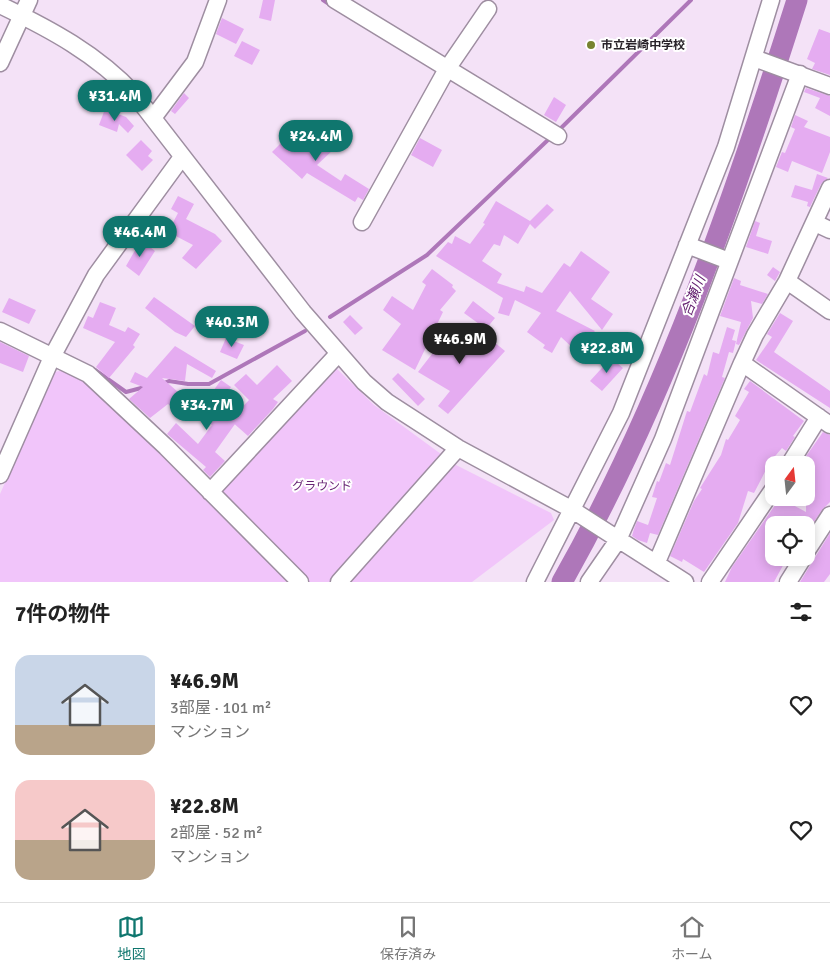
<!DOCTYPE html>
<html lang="ja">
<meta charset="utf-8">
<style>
:root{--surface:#fff;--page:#f2f2f2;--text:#222;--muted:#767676;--line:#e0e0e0;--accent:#0f766e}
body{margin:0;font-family:Signika,"Noto Sans JP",sans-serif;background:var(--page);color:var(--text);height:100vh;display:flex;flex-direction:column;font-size:19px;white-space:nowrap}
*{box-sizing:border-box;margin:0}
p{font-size:16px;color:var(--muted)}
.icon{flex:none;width:28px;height:28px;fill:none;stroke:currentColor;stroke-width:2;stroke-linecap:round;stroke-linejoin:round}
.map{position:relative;height:582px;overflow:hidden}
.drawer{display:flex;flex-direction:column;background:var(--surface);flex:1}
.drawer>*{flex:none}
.needle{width:32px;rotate:15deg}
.buttons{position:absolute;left:765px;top:456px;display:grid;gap:10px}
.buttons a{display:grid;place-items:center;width:50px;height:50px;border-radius:10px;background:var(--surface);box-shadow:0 2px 12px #0003;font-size:25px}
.price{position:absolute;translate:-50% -42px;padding:0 11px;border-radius:18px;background:var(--accent);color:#fff;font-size:16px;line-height:32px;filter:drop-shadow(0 1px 2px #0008)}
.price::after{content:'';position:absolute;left:50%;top:30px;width:15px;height:11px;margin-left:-8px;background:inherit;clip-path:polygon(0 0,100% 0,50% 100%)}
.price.on{background:#222;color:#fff}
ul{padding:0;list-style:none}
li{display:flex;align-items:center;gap:15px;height:125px;padding:0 15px}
li span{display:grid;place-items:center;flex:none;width:140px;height:100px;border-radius:15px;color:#555}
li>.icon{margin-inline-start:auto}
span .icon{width:60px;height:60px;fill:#fffc;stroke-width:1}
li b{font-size:21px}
h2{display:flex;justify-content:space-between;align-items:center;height:60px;padding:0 15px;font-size:21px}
.menu{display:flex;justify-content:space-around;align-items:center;height:70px;border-top:1px solid var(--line);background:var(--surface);font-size:14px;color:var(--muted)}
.menu a{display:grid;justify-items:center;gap:2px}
.menu .on{color:var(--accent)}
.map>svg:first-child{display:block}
.green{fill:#f1c5fa}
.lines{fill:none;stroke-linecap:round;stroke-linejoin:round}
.stream{stroke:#ae77b9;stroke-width:4}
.river{stroke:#ae77b9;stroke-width:21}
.building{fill:#e5acf1}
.minor-casing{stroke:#9e8ea1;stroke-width:19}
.minor{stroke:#fff;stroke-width:16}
.poi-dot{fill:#778330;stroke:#fff;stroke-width:2}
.labels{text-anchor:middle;stroke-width:4;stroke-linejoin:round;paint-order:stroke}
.poi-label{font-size:12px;font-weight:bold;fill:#282229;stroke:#fff;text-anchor:start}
.park-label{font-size:12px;fill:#692676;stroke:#fff}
.water-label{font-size:14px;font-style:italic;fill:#5d196a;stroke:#fff}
</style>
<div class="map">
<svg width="830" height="582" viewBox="0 0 830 582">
<rect width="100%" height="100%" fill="#f4e2f7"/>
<path class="green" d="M 335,367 L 374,405 L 456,465 L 551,513 L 554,520 L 472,582 L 307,582 L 218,492 Z
M 60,371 L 72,373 L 93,386 L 287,582 L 0,582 L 0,494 L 54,372 Z"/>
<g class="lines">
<path class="stream" d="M 323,0 L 332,6
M 557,132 L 691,0
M 330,317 L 427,255 L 550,138
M 95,370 L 126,392 L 145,387
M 164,383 L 169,381 L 188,384 L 209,384 L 305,331"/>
<path class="river" d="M 562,582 C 665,400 734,199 797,0"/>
</g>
<path class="building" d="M 263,0 L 275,0 L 271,21 L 259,18 Z
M 222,18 L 244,29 L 236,44 L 216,34 Z
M 819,29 L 830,33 L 830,75 L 812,69 L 815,63 L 807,59 Z
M 242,41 L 260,50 L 252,65 L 234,56 Z
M 806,88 L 830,96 L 830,116 L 815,108 L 820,98 L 804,92 Z
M 184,93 L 189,98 L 175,114 L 171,111 Z
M 554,97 L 566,105 L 556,122 L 544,115 Z
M 105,109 L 126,117 L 134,126 L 128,133 L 119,124 L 117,132 L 99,125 Z
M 795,115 L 808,121 L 804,127 L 830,137 L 830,152 L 822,173 L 792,161 L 788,172 L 776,167 L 782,152 L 785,153 L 795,129 L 791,127 Z
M 310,123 L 334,149 L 317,165 L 341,181 L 345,174 L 369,189 L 363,200 L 358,197 L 355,202 L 307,173 L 302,179 L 272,152 L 291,133 L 295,137 Z
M 420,138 L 442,150 L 433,167 L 411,155 Z
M 141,140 L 152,151 L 148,156 L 153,160 L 142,171 L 126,155 Z
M 817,174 L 828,178 L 821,184 L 810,207 L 807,206 L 808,202 L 791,197 L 795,185 L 812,190 Z
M 178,196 L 194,204 L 186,219 L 215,234 L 222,241 L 196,269 L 182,258 L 193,245 L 168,232 L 178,213 L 171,209 Z
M 496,201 L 530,221 L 547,204 L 554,210 L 535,229 L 530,224 L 518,244 L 504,235 L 500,246 L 494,244 L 482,261 L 502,274 L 497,283 L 524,292 L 526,286 L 542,293 L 564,263 L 570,267 L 581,251 L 610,272 L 591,299 L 613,314 L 602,330 L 570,291 L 556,311 L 595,331 L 576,351 L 561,337 L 552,353 L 543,348 L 545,345 L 527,332 L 541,313 L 515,300 L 509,316 L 498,313 L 503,298 L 436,256 L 448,242 L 452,244 L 455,236 L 470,244 L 485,224 L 483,223 Z
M 755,221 L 760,223 L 756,236 L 772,241 L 768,254 L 746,247 Z
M 141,240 L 155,251 L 139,276 L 126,266 Z
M 773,267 L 780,272 L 775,281 L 767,275 Z
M 432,269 L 453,285 L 452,287 L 456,291 L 440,310 L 443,312 L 415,370 L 382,350 L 401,324 L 383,310 L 392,296 L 413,310 L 426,285 L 422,282 Z
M 734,278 L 741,281 L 740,285 L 768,294 L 762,304 L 751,301 L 753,318 L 739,345 L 736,344 L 741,322 L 720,316 Z
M 154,297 L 195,326 L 186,337 L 175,332 L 145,308 Z
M 9,298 L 36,310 L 29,324 L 2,312 Z
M 473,301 L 495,318 L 486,329 L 464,313 Z
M 100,302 L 116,308 L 109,325 L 125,332 L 128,327 L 140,334 L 133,345 L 135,347 L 109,378 L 96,367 L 115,342 L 83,328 L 88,316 L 93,318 Z
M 780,313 L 793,321 L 774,352 L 830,391 L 830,408 L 756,360 L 772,337 L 767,334 Z
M 350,315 L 363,328 L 355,335 L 343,322 Z
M 453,327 L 474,343 L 482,332 L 505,351 L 448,414 L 438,406 L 450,391 L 418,372 Z
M 727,327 L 735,330 L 732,340 L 736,341 L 733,353 L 729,352 L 722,377 L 725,378 L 658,535 L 650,533 L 647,543 L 638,540 L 632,536 L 634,529 L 637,521 L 648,525 L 657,498 L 652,497 L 657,481 L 659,482 L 666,463 L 670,465 L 687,411 L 690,412 L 704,374 L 707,376 L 713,352 L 719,354 Z
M 226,338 L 244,345 L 237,359 L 220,352 Z
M 0,342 L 29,356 L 23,372 L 0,363 Z
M 175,346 L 216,371 L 212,378 L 187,364 L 185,381 L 162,378 L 186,399 L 177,411 L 168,404 L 150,418 L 129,399 L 143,387 L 130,382 L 135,372 L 147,378 Z
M 611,358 L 623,368 L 602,391 L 590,381 Z
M 277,365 L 292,381 L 273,399 L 278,402 L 273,409 L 248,436 L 230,420 L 249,400 L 234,385 L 246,374 L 257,385 Z
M 398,373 L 425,399 L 418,406 L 392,379 Z
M 221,380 L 231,387 L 215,409 L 235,424 L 215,452 L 225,461 L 210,477 L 203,470 L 206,467 L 167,434 L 176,423 L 198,444 L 212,425 L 192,410 L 201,398 L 206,401 Z
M 750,381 L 804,421 L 793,436 L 795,437 L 786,451 L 782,448 L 770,462 L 754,493 L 748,491 L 738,523 L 704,572 L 683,559 L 682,562 L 670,556 L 694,501 L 702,489 L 700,488 L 721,455 L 726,439 L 728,440 L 740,420 L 735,416 L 749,392 L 744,389 Z
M 823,432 L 830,435 L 830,502 L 822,510 L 811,526 L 774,525 L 774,558 L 787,558 L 774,582 L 725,582 L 732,567 L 780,498 L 806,512 L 806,465 L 802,462 Z
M 830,533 L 830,574 L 824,582 L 800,582 Z"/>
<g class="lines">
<defs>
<path id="minor" d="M 335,0 L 558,136
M 0,5 C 50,29 97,54 135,95 L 303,312 L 364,382 L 387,402 L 458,448 L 571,509 L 685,582
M 754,58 L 830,86
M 0,63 L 29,0
M 153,118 L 195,62 L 218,0
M 362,222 L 447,69 L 488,9
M 815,223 L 830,230
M 687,245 L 729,261
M 787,281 L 830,311
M 0,331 L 88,374 L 166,447 L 300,582
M 742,363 L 830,425
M 789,465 L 819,417
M 0,475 L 52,357 L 96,275 L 182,157
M 210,492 L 338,354
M 806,552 L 830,515
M 657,562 L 742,363 L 755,335 L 787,281 L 830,188
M 339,582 L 458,448
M 535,582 L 621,413 L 726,147 L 771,0
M 589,582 L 618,540 L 663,439 L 800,74
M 710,582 L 774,488
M 788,582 L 803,558"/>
</defs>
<use href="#minor" class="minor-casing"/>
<use href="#minor" class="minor"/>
</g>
<circle class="poi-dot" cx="591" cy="45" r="5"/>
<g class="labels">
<g class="poi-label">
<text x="601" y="49">市立岩崎中学校</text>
</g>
<g class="park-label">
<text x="322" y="490">グラウンド</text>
</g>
<g class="water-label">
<text transform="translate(693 296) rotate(-69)" y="5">合瀬川</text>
</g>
</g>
</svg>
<div class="buttons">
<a><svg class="needle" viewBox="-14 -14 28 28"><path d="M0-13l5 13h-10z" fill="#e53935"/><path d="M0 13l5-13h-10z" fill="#767676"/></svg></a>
<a><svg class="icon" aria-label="locate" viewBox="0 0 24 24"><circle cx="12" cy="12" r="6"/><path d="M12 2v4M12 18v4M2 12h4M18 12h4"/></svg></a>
</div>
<b class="price" style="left:115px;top:122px">¥31.4M</b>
<b class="price" style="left:316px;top:162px">¥24.4M</b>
<b class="price" style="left:140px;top:258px">¥46.4M</b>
<b class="price" style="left:232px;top:348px">¥40.3M</b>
<b class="price on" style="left:460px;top:365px">¥46.9M</b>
<b class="price" style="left:607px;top:374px">¥22.8M</b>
<b class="price" style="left:207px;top:431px">¥34.7M</b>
</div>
<section class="drawer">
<h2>7件の物件<svg class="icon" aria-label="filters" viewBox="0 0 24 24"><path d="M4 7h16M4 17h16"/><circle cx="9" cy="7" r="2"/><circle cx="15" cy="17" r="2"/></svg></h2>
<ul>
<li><span style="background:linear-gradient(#c9d6e8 70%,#b9a48a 0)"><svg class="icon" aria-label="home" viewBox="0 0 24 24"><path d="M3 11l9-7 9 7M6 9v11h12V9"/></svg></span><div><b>¥46.9M</b><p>3部屋 · 101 m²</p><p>マンション</p></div><svg class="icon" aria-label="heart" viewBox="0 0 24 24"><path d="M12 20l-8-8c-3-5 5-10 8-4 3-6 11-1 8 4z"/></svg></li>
<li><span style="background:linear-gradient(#f6c9c9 60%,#b9a48a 0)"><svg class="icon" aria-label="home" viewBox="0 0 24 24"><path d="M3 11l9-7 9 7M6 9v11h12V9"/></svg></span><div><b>¥22.8M</b><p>2部屋 · 52 m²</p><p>マンション</p></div><svg class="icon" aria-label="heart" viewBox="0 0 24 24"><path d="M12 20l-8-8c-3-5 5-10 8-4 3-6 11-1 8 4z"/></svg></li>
</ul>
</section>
<nav class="menu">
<a class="on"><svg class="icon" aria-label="map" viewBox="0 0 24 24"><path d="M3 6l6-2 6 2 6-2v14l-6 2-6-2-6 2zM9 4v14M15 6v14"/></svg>地図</a>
<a><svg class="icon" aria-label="saved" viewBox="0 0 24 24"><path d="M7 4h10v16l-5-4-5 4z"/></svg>保存済み</a>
<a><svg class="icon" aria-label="home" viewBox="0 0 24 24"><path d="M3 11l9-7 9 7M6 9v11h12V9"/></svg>ホーム</a>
</nav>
